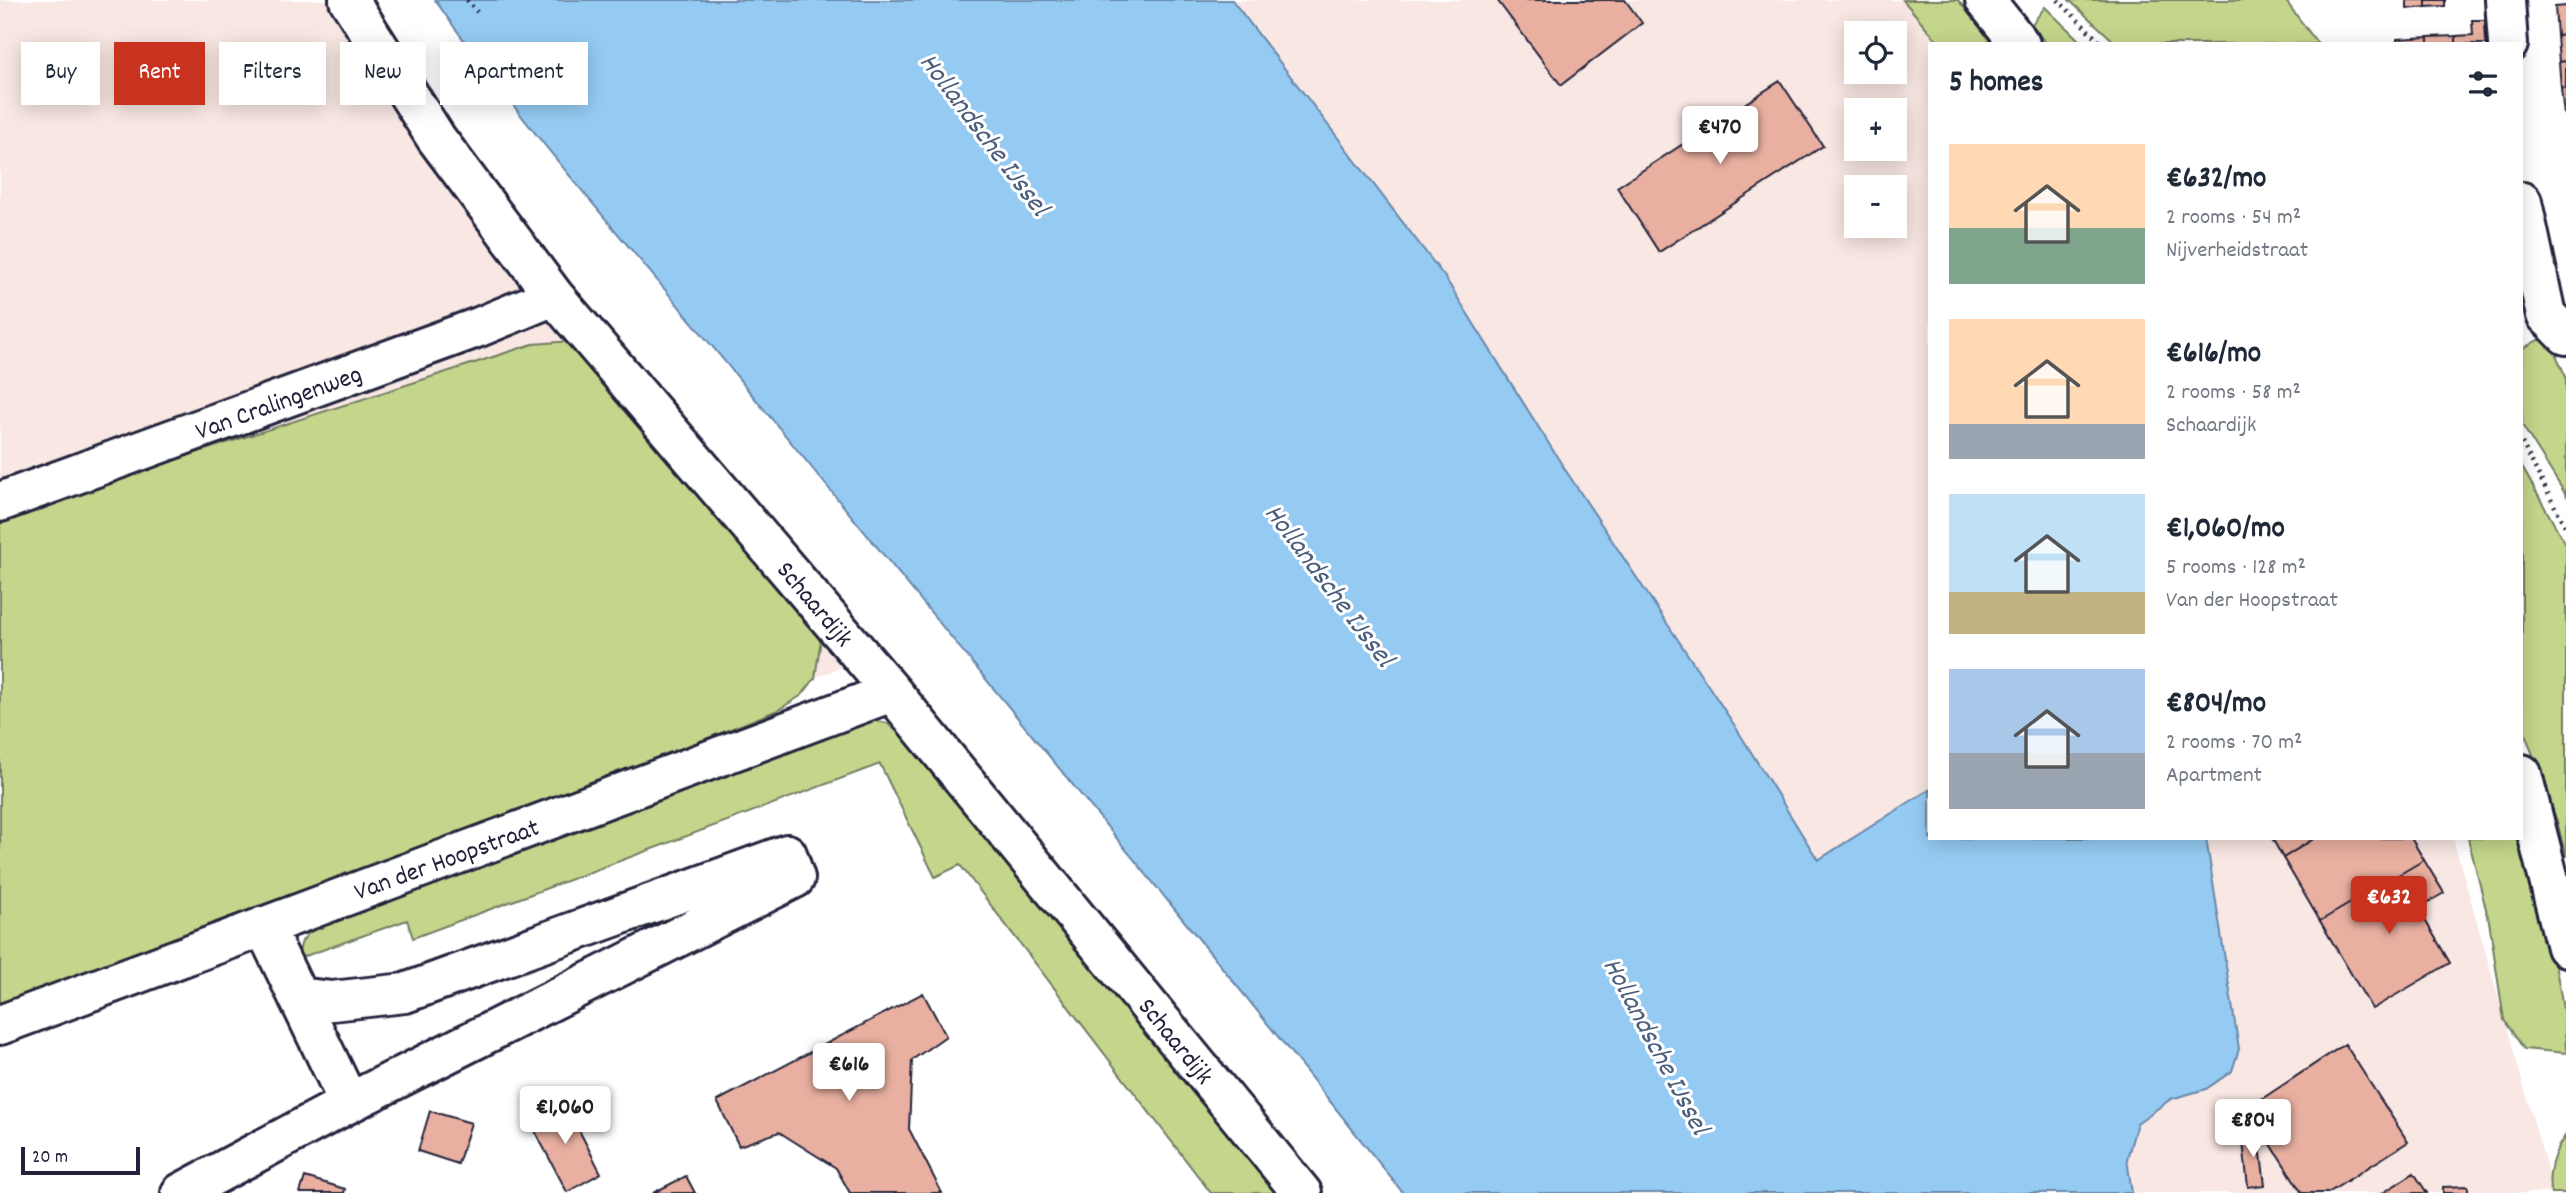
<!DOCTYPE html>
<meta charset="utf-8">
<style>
:root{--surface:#fff;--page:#f2f2f3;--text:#1f2937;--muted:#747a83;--accent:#c8321e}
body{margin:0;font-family:Dekko,sans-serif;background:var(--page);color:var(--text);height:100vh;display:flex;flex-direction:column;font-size:26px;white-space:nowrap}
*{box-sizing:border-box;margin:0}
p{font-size:23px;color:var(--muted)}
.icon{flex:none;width:38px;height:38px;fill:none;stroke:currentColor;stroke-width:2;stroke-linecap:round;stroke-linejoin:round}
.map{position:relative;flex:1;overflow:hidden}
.panel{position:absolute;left:1928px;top:42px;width:595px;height:798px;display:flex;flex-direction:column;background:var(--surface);border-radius:0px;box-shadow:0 4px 18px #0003}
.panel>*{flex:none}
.top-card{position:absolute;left:21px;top:42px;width:665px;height:63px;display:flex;gap:14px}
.tools{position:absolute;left:1844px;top:21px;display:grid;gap:14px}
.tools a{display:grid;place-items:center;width:63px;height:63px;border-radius:0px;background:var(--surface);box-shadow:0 4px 18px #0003;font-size:35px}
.scale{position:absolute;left:21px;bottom:18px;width:119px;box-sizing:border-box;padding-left:7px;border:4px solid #22223b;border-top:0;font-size:19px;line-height:24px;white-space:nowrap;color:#22223b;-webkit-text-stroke:5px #fff;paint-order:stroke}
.price{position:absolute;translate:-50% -60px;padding:0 16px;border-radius:7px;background:#fff;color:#222;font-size:23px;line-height:46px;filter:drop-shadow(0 2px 4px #0008)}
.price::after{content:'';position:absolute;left:50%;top:42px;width:21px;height:16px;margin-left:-10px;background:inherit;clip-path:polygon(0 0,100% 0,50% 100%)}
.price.active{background:var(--accent);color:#fff}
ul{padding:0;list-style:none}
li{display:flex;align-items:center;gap:21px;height:175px;padding:0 21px}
li span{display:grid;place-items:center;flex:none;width:196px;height:140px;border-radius:0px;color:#555}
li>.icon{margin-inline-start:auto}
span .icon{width:84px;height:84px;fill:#fffc;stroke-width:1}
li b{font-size:30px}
h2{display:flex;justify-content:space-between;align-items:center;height:84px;padding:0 21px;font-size:30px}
.chip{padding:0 24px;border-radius:0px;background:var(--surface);box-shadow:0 4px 18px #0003;font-size:24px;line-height:63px}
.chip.active{background:var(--accent);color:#fff}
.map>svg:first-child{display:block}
.built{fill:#f8e7e3;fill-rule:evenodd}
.green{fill:#c3d68b;stroke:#727c63;stroke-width:2}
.water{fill:#95cbf3;stroke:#6787a9;stroke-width:2}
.building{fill:#e9b0a1;stroke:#22223b;stroke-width:2}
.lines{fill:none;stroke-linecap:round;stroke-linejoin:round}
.minor-casing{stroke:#22223b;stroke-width:44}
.path{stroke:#22223b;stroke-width:4.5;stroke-dasharray:2 5;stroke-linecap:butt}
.minor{stroke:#fff;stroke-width:38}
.labels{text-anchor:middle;stroke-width:6;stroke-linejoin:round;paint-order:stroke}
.street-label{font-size:26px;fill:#22223b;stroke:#fff}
.water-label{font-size:28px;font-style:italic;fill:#4a5d7b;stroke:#fff}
</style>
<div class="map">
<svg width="2566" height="1193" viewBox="0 0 2566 1193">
<rect width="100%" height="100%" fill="#fff"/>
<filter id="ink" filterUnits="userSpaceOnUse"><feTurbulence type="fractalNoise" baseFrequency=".0143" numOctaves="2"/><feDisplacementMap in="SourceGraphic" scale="14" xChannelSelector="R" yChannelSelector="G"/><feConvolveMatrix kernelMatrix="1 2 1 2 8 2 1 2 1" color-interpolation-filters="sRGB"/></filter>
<g filter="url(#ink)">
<path class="built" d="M 0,0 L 364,0 L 555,292 L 863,658 L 0,1012 Z
M 1161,0 L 1942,0 L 1976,44 L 1930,44 L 1930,838 L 2453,838 L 2554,1193 L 1984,1193 ZM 1857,33 L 1895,33 L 1895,72 L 1857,72 ZM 1857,110 L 1895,110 L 1895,149 L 1857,149 ZM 1857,187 L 1895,187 L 1895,226 L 1857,226 Z"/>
<path class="green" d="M 1903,0 L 1958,0 L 1994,44 L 1940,44 Z
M 2069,0 L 2285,0 L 2318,44 L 2117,44 Z
M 2045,7 L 2083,44 L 2046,44 L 2032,24 Z
M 2547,335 L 2566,377 L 2566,495 L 2522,425 L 2522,349 Z
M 572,341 L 810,616 L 821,639 L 815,678 L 802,695 L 778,710 L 549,802 L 0,1007 L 0,523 L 146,469 L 533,344 Z
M 2522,467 L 2566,545 L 2566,857 L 2557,821 L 2522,725 Z
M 869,720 L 887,723 L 904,738 L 1228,1128 L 1279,1193 L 1211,1193 L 960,865 L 935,877 L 880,764 L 413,938 L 407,920 L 297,959 L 302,941 L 313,928 Z
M 2468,838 L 2521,838 C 2539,908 2566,981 2566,1053 L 2524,1049 L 2504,1020 L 2489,921 Z
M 2565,1136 L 2566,1193 L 2551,1193 C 2546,1174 2554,1151 2565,1136 Z"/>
<path class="water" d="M 435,0 L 1232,0 L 1444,276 L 1564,468 L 1733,723 L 1818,860 L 1930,789 L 1930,838 L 2206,838 L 2239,1049 L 2232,1071 L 2206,1089 L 2171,1099 L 2137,1123 L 2127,1159 L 2132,1193 L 1403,1193 C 1187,920 964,654 744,385 C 640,257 529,135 435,0 Z"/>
<path class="building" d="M 1497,0 L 1625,0 L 1642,23 L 1561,85 Z
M 2407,0 L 2426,0 L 2426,7 L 2407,9 Z
M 2426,0 L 2445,0 L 2445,6 L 2426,7 Z
M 2566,6 L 2566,35 L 2557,36 L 2555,7 Z
M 2472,20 L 2485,20 L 2486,44 L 2456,44 L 2456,36 L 2473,35 Z
M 2566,35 L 2566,61 L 2559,62 L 2557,36 Z
M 2456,36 L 2456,44 L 2428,44 L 2428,37 Z
M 2428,37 L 2428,44 L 2397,44 L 2397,39 Z
M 2566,61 L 2566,87 L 2561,88 L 2559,62 Z
M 1780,81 L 1823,146 L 1659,252 L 1617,187 Z
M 2566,87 L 2566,115 L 2564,115 L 2561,88 Z
M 2272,838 L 2315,838 L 2283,858 Z
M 2315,838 L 2411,838 L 2424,860 L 2320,921 L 2283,858 Z
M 2424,860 L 2444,893 L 2418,908 L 2450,963 L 2372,1009 L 2320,921 Z
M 923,993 L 946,1036 L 912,1060 L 909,1129 L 942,1193 L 850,1193 L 836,1168 L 779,1132 L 739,1146 L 717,1101 Z
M 2345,1044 L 2408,1142 L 2328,1193 L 2302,1193 L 2248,1108 Z
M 564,1101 L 601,1173 L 567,1192 L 528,1118 Z
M 430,1111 L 471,1123 L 458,1164 L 418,1151 Z
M 2258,1131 L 2265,1185 L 2248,1187 L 2242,1133 Z
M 2414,1173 L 2427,1193 L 2383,1193 Z
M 686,1176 L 695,1193 L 653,1193 Z
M 305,1177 L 345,1189 L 344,1193 L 300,1193 Z
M 2468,1186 L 2468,1193 L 2443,1193 L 2443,1187 Z"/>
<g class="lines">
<defs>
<path id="minor" d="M 349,0 L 436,138 L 554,296 L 892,692 L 1302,1193
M 1985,0 L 2020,44
M 2505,0 L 2508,44
M 2522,202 L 2546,315 L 2566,335
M 0,502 L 479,327 L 554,296
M 2522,774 L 2566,947
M 264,926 L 349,1103
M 0,1025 L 892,692
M 181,1193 L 349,1103 L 795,878 L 787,854 L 405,993 L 332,1001 L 298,997"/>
</defs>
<use href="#minor" class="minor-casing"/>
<path class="path" d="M 467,0 L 477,12
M 2058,0 L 2102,44
M 2522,443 L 2566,528"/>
<use href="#minor" class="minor"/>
</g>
</g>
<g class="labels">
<g class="street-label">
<text transform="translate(278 401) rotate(-20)" y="9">Van Cralingenweg</text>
<text transform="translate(816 603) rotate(50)" y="9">Schaardijk</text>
<text transform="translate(446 858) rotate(-20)" y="9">Van der Hoopstraat</text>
<text transform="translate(1177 1040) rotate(51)" y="9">Schaardijk</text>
</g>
<g class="water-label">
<text transform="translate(986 133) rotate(53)" y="10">Hollandsche IJssel</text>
<text transform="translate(1331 584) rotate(53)" y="10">Hollandsche IJssel</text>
<text transform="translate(1658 1045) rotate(62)" y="10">Hollandsche IJssel</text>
</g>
</g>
</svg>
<div class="tools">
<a><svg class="icon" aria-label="locate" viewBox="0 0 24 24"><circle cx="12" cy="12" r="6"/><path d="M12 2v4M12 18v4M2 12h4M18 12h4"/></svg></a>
<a>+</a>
<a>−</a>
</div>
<div class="scale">20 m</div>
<b class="price" style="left:1720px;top:166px">€470</b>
<b class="price active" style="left:2389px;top:936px">€632</b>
<b class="price" style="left:849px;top:1103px">€616</b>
<b class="price" style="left:565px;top:1146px">€1,060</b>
<b class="price" style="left:2253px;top:1159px">€804</b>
<div class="top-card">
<a class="chip">Buy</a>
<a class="chip active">Rent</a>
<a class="chip">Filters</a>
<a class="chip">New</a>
<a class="chip">Apartment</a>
</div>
<section class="panel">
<h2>5 homes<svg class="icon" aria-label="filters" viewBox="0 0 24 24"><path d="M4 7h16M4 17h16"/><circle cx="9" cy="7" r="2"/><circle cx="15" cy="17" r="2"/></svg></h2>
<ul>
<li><span style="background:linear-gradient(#ffd9b3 60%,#7fa58c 0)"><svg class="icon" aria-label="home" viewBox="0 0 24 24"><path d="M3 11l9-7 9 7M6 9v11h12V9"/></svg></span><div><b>€632/mo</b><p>2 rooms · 54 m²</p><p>Nijverheidstraat</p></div></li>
<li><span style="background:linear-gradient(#ffd9b3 75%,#9aa5b1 0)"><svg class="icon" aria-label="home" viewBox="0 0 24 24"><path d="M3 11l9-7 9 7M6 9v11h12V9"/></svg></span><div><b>€616/mo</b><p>2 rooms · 58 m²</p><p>Schaardijk</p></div></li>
<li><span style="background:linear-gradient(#bfe0f5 70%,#c2b280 0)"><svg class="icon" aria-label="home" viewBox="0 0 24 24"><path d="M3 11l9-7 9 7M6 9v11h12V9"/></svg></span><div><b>€1,060/mo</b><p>5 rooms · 128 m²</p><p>Van der Hoopstraat</p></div></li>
<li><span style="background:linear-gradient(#a9c7e8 60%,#9aa5b1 0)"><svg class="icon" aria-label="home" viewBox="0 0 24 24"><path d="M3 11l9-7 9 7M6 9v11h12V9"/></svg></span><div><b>€804/mo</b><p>2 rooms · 70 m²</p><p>Apartment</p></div></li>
</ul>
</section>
</div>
